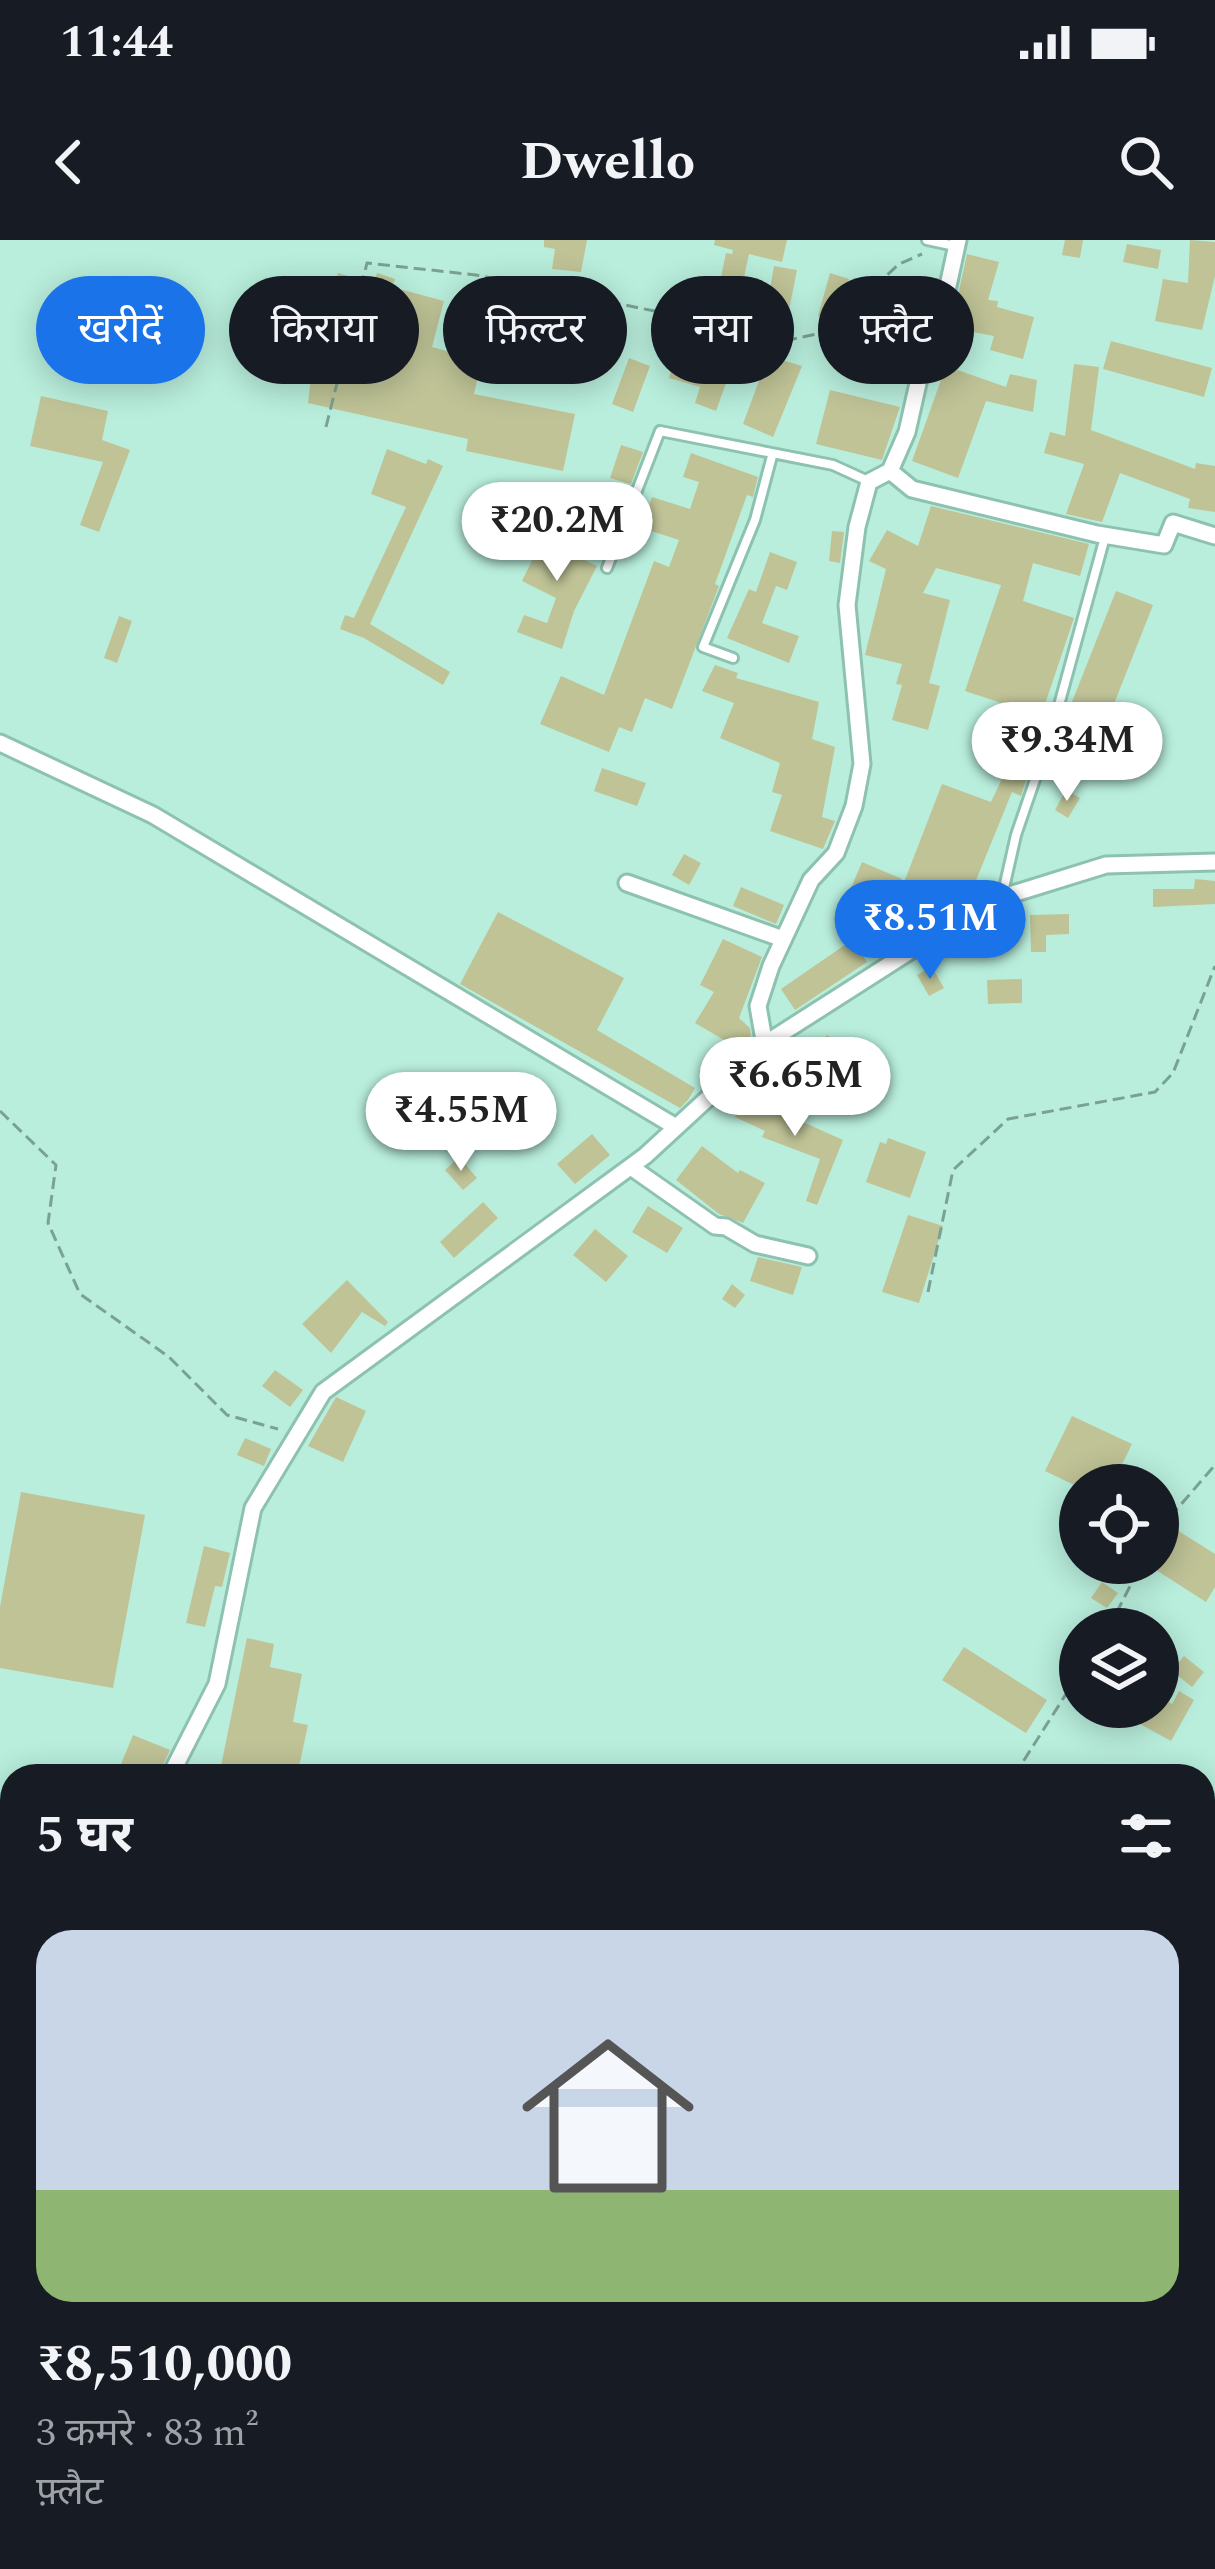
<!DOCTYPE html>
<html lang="hi">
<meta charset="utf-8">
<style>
:root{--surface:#171b24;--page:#20242c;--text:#f1f3f6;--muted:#9ea1a6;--line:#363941;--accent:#1a73e8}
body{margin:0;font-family:Spectral,"Noto Sans Devanagari",serif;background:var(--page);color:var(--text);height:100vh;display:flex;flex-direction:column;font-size:45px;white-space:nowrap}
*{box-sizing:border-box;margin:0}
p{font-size:39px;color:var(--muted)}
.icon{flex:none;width:66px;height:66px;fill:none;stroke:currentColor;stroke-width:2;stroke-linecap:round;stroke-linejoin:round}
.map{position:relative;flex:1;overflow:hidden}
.details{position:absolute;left:0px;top:1524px;width:1215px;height:807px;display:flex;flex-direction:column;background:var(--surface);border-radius:36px 36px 0 0;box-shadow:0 6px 30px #0003}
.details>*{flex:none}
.banner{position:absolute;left:36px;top:36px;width:1143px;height:108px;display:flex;gap:24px}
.tools{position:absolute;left:1059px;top:1224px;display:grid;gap:24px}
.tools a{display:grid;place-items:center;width:120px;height:120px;border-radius:50%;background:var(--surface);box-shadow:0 6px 30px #0003;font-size:60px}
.price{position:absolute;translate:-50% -102px;padding:0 27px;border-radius:42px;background:#fff;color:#222;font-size:39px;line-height:78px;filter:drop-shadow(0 3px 6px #0008)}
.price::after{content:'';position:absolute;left:50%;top:72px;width:36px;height:27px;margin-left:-18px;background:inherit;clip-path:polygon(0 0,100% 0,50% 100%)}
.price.active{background:var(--accent);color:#fff}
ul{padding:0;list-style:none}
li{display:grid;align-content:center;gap:24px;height:636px;padding:0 36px}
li+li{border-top:3px solid var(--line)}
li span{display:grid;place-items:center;height:372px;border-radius:36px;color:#555}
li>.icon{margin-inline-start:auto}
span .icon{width:216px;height:216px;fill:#fffc;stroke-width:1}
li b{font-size:51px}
h2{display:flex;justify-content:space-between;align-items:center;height:144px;padding:0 36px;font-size:51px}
.chip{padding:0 42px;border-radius:54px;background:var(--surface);box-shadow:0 6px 30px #0003;font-size:42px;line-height:108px}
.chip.active{background:var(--accent);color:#fff}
.status{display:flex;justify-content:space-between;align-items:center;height:84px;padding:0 60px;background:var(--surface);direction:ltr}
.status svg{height:33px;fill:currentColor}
header{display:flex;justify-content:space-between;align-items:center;height:156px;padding:0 36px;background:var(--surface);font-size:54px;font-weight:700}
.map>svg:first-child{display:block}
.building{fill:#bfc396;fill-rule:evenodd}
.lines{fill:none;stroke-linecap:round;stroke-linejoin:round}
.lane-casing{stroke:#8ec2b0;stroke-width:14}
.street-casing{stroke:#8ec2b0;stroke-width:21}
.path{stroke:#79a294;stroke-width:3;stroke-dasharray:12 6;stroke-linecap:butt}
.lane{stroke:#fff;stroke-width:8}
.street{stroke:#fff;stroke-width:15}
</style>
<div class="status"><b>11:44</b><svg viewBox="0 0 49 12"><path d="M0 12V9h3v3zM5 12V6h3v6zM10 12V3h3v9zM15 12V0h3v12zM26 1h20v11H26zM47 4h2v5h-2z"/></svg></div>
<header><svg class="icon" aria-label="back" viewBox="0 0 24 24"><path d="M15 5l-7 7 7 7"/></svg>Dwello<svg class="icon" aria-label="search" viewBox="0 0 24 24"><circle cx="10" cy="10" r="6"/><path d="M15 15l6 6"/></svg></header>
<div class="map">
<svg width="1215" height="2329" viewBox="0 0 1215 2329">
<rect width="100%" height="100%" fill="#b9eedc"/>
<path class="building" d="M 544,0 L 587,0 L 581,32 L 552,29 L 555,9 L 544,7 Z
M 715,0 L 787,0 L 782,22 L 749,14 L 739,61 L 717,56 L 726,13 L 732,14 L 733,10 L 714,5 Z
M 1065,0 L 1083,0 L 1080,18 L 1062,15 Z
M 1190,0 L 1215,2 L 1215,36 L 1202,90 L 1155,81 L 1163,39 L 1188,43 Z
M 1127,4 L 1161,10 L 1158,29 L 1123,22 Z
M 967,14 L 999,22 L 988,60 L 998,61 L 997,67 L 1034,77 L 1023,119 L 990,110 L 994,96 L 951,88 Z
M 774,26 L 797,30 L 788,75 L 766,71 Z
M 338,33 L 374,43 L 377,33 L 395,39 L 392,47 L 444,61 L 432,107 L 460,115 L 477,39 L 499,44 L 495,61 L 523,67 L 516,98 L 488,92 L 474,154 L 575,174 L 563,231 L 466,211 L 468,199 L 308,163 L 313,119 ZM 339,87 L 396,103 L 387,136 L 329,125 Z
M 830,33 L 849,39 L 836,82 L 818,76 Z
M 881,47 L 932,63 L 925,97 L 914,117 L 864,101 Z
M 1111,101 L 1212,128 L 1204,157 L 1103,129 Z
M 772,106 L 785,110 L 782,120 L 802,126 L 773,197 L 743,184 Z
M 676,116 L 729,135 L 716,171 L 695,163 L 700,147 L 669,138 Z
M 629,118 L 650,126 L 633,172 L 612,164 Z
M 1074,124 L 1099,127 L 1091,190 L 1195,229 L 1196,223 L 1215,226 L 1215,272 L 1188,268 L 1190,259 L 1120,233 L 1102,282 L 1066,274 L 1084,224 L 1044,213 L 1050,192 L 1065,196 Z
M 946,126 L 1006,147 L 1010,134 L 1037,140 L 1033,172 L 986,161 L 958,238 L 912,221 Z
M 830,150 L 900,167 L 882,220 L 816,204 Z
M 41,156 L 108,171 L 102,200 L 130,210 L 99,292 L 80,285 L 103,222 L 30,206 Z
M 621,205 L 643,212 L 631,244 L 610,238 Z
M 387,209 L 426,224 L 428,219 L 443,226 L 370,384 L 450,432 L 443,445 L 364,398 L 340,389 L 345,375 L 354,378 L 406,267 L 371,254 Z
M 691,213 L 758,237 L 753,257 L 747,255 L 715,344 L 719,346 L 672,469 L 645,458 L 632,492 L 619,487 L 609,512 L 540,484 L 561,436 L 604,455 L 654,321 L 669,327 L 679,300 L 642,288 L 652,257 L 690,269 L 699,242 L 683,237 Z
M 931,266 L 1089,304 L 1080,336 L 1033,323 L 1023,361 L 1074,378 L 1041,476 L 965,451 L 1001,345 L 936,328 L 923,353 L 950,360 L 929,443 L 940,446 L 928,490 L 892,480 L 902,445 L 896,444 L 902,424 L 865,415 L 886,329 L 869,321 L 887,290 L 918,306 Z
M 551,282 L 580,293 L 570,313 L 597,326 L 574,371 L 562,409 L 517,392 L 524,375 L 547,383 L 556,358 L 522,341 Z
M 832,291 L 844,292 L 840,323 L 829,321 Z
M 770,312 L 797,322 L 787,350 L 776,346 L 762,383 L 799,396 L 789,423 L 727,398 L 749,349 L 756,352 Z
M 1116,351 L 1153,365 L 1097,507 L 1060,492 Z
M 119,376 L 132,381 L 117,423 L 104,418 Z
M 715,425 L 738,433 L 736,438 L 819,462 L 812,499 L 835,507 L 822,577 L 835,581 L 823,609 L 770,591 L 782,555 L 772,552 L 780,523 L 720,498 L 734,463 L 702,451 Z
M 602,528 L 646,543 L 637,566 L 594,551 Z
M 1006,530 L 1026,540 L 1021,556 L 1012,552 L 968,660 L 959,666 L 903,645 L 942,544 L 991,562 Z
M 1066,550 L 1080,558 L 1068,578 L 1055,570 Z
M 684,614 L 701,623 L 689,645 L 672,635 Z
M 862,622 L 902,639 L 878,693 L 859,685 L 871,657 L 851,648 Z
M 1195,639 L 1215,641 L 1215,664 L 1153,667 L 1153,649 L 1194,649 Z
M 741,647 L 784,665 L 776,684 L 733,666 Z
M 498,672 L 624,738 L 597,790 L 695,848 L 688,860 L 680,868 L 460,744 Z
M 1069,674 L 1069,694 L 1046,695 L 1046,712 L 1031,712 L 1030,675 Z
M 723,699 L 762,717 L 739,778 L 750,788 L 751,798 L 733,818 L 719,806 L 724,800 L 695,783 L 714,752 L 700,745 Z
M 852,700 L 867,722 L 795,770 L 781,749 Z
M 932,727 L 944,748 L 929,756 L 917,735 Z
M 1022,739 L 1022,763 L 988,764 L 987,740 Z
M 827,795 L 849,811 L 839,824 L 818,807 Z
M 745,856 L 843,900 L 817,965 L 806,961 L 820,919 L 762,897 L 765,891 L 735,877 Z
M 592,894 L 610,915 L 575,944 L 557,924 Z
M 888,898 L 926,912 L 910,958 L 866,942 L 880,902 L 886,904 Z
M 702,906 L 738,933 L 740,930 L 765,943 L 743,983 L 719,974 L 676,940 Z
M 459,917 L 477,938 L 463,950 L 445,930 Z
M 483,962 L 498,978 L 454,1018 L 440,1002 Z
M 648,966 L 683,988 L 667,1013 L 632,992 Z
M 908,975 L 943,986 L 919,1063 L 882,1052 Z
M 595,989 L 628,1016 L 606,1042 L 573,1015 Z
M 758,1017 L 802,1027 L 793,1055 L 750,1041 Z
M 347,1040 L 388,1082 L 385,1086 L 362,1072 L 331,1113 L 302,1084 Z
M 732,1044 L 745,1055 L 735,1068 L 722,1059 Z
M 275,1130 L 303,1150 L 290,1167 L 262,1146 Z
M 336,1157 L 366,1171 L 343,1222 L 308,1206 Z
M 1072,1176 L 1132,1204 L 1112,1245 L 1074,1245 L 1045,1231 Z
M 245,1198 L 271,1209 L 264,1226 L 237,1215 Z
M 21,1252 L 145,1275 L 113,1448 L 0,1428 L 0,1367 Z
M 1158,1278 L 1215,1314 L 1215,1347 L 1206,1362 L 1153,1328 L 1158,1323 Z
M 204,1306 L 230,1313 L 222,1347 L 215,1346 L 205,1387 L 186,1383 Z
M 1102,1342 L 1118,1353 L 1107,1368 L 1091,1358 Z
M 247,1398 L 274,1404 L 270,1427 L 302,1434 L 293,1482 L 308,1485 L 297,1536 L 219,1536 Z
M 964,1407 L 1047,1460 L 1026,1493 L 942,1440 Z
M 1184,1416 L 1204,1432 L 1192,1447 L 1172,1431 Z
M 1179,1451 L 1194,1460 L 1171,1501 L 1140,1484 L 1149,1467 L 1158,1467 L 1158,1456 L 1172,1464 Z
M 133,1495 L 170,1510 L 158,1536 L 116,1536 Z"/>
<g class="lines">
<defs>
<path id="lane" d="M 927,0 L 955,6
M 607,328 L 660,191 L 833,225 L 868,241
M 733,418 L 703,407 L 755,280 L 772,216
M 1002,657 L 1016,595 L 1053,487 L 1105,297"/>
<path id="street" d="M 958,0 L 936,101 L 921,130 L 907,192 L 890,231 L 912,249 L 1097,294 L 1164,305 L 1173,283 L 1215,296
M 0,503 L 153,575 L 676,887
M 627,643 L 783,699
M 765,806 L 758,766 L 771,726 L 811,640 L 836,613 L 854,566 L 862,524 L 847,365 L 857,287 L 869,242 L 890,231
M 631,927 L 715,986 L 726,987 L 755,1004 L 808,1016
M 170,1536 L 217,1444 L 253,1268 L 323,1152 L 645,916 L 771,800 L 987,662 L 1106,625 L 1215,622
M 0,1954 L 12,1926
M 536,2329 L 541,2319"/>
</defs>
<use href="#lane" class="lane-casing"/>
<use href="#street" class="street-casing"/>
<path class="path" d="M 828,92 L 903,122
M 326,187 L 367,23 L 476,35 L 793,99 L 826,92 L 899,24 L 922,14
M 0,871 L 56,925 L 48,983 L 80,1054 L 169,1117 L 227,1175 L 278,1189
M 928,1052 L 953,930 L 1008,879 L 1155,852 L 1173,833 L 1215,726
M 1158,1291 L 1215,1225
M 1108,1389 L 1142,1323
M 1014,1536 L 1080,1432
M 1203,1788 L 1215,1793"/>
<use href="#lane" class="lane"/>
<use href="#street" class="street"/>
</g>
</svg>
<div class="tools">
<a><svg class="icon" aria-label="locate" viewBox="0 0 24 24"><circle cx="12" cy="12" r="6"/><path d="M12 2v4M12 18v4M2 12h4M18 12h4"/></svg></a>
<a><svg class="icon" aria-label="layers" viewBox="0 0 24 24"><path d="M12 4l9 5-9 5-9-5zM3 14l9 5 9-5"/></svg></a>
</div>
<b class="price" style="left:557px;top:344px">₹20.2M</b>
<b class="price" style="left:1067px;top:564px">₹9.34M</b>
<b class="price active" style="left:930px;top:742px">₹8.51M</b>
<b class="price" style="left:795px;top:899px">₹6.65M</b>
<b class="price" style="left:461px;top:934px">₹4.55M</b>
<div class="banner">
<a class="chip active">खरीदें</a>
<a class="chip">किराया</a>
<a class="chip">फ़िल्टर</a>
<a class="chip">नया</a>
<a class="chip">फ़्लैट</a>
</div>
<section class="details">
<h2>5 घर<svg class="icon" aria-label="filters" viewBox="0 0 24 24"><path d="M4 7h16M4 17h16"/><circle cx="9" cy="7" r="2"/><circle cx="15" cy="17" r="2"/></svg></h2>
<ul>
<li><span style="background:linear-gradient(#c9d6e8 70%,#8fb573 0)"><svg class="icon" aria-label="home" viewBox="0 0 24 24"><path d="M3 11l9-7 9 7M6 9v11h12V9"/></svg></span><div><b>₹8,510,000</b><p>3 कमरे · 83 m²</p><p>फ़्लैट</p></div></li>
</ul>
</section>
</div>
